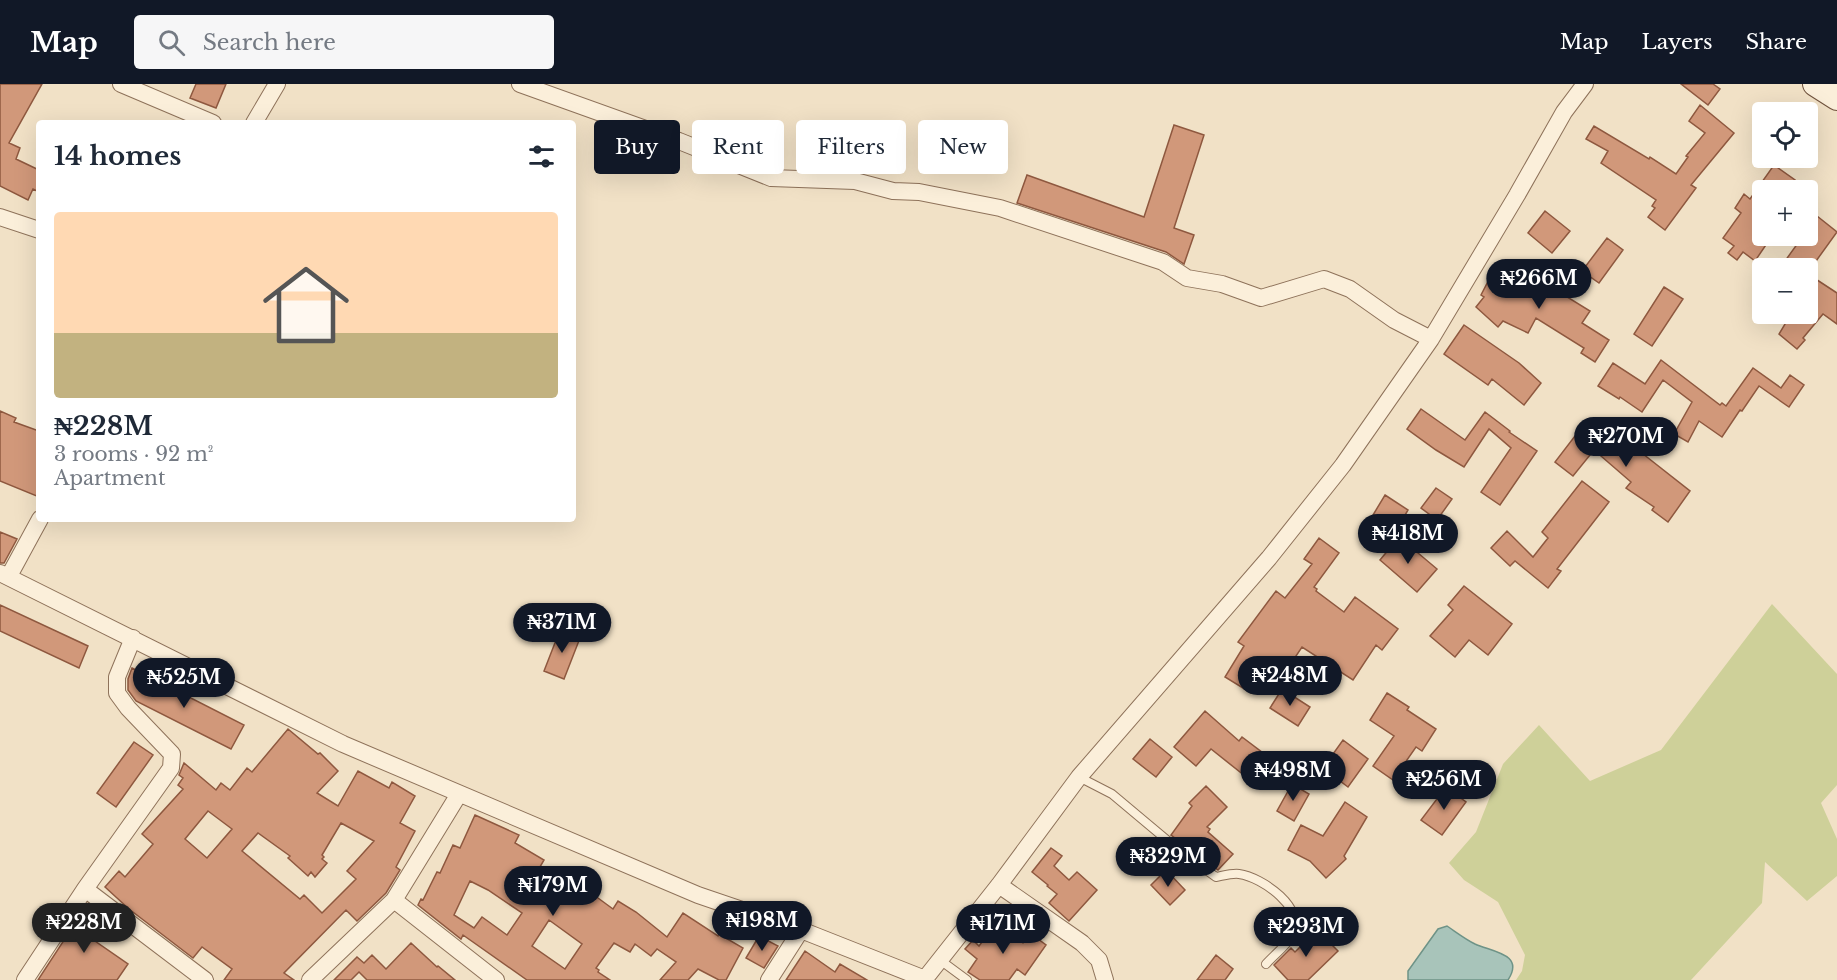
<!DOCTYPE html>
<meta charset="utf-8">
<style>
:root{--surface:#fff;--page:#f6f6f7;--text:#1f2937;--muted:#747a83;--accent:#111827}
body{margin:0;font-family:"Libre Baskerville",serif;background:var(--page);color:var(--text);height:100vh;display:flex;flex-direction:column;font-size:22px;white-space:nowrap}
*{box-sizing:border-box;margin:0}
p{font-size:20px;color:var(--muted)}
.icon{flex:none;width:33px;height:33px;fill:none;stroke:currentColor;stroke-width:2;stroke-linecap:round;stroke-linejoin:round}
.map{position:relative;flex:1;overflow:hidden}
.details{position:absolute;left:36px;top:36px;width:540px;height:402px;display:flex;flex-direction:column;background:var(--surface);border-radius:6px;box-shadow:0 6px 24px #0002}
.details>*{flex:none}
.top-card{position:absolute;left:594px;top:36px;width:570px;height:54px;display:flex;gap:12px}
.tools{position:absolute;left:1752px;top:18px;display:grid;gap:12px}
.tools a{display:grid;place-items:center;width:66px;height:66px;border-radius:6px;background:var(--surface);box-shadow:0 6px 24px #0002;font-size:30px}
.price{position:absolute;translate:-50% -51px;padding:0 14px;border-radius:21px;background:var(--accent);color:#fff;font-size:20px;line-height:39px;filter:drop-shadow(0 2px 3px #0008)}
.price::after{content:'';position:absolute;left:50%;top:36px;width:18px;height:14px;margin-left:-9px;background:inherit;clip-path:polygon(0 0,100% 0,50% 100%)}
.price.selected{background:#222;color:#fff}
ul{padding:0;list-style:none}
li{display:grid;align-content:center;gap:12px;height:318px;padding:0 18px}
li span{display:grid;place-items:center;height:186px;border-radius:6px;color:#555}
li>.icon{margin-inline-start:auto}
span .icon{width:108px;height:108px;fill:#fffc;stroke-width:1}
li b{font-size:26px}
h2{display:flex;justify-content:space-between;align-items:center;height:72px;padding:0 18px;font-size:26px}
.pill{padding:0 21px;border-radius:6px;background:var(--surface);box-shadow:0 6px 24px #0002;font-size:21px;line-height:54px}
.pill.selected{background:var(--accent);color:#fff}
header{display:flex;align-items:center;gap:36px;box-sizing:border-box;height:84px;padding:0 30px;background:var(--accent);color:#fff}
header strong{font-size:28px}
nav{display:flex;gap:33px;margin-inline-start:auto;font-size:21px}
.search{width:420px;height:54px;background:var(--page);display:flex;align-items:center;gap:15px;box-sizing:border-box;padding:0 21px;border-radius:6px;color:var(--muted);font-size:22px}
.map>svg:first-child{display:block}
.green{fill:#ced099}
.water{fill:#a8c4ba;stroke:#6e9387;stroke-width:1.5}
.building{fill:#d1987a;stroke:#8e583f;stroke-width:1.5;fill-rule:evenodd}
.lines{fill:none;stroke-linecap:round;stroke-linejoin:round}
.service-casing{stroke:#8e725a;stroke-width:10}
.minor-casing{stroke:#8e725a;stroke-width:18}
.secondary-casing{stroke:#70533d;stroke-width:26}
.service{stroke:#fbefda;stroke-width:8}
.minor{stroke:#fbefda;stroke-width:16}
.secondary{stroke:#fbefda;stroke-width:24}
</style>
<header>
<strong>Map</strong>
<div class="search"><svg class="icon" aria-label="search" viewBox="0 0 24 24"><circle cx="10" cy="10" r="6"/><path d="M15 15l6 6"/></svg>Search here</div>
<nav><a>Map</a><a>Layers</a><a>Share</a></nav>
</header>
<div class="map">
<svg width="1837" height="896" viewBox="0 0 1837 896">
<rect width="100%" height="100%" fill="#f1e1c6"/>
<path class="green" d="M 1772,520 L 1837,590 L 1837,701 L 1821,719 L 1837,755 L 1837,792 L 1807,817 L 1765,778 L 1762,819 L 1691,896 L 1516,896 L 1522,887 L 1525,871 L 1498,818 L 1464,796 L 1449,779 L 1476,748 L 1503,680 L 1539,641 L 1590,697 L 1661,666 Z"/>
<path class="water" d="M 1447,842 C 1456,848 1465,855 1475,860 C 1493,868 1525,870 1508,896 L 1408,896 L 1408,887 L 1438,845 Z"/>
<path class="building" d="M 0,0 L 42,0 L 9,59 L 20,64 L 16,75 L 39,86 L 39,108 L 33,105 L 28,116 L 0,102 Z
M 196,0 L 226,0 L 216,24 L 190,14 Z
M 1681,0 L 1713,0 L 1720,5 L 1708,21 Z
M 1700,21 L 1734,49 L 1691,101 L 1696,104 L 1665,146 L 1648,133 L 1655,124 L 1652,122 L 1656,116 L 1601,79 L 1608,67 L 1586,55 L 1594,42 L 1649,75 L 1650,73 L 1676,90 L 1688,73 L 1686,72 L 1705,49 L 1689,37 Z
M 1174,41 L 1204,51 L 1174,144 L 1194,151 L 1184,180 L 1166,168 L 1017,119 L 1027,91 L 1144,133 Z
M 1774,81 L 1795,96 L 1788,106 L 1762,106 L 1762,152 L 1772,152 L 1755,177 L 1743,168 L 1737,176 L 1728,169 L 1734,162 L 1723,154 L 1741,129 L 1735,124 L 1744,110 L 1750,115 Z
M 1545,127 L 1570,147 L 1552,169 L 1528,149 Z
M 1817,132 L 1837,148 L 1811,184 L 1795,184 L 1785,177 L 1803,152 L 1808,152 L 1808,145 Z
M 1607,154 L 1623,166 L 1599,199 L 1582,187 Z
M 1495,184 L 1540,208 L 1550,191 L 1564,199 L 1559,208 L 1590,227 L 1582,239 L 1609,256 L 1595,278 L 1581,269 L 1584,264 L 1536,234 L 1528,249 L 1503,237 L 1498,243 L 1476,223 L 1484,213 L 1481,211 Z
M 1808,190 L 1837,209 L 1837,240 L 1823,230 L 1803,254 L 1805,256 L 1797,265 L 1779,250 L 1791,230 L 1808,230 Z
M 1664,203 L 1683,215 L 1652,262 L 1634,250 Z
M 1464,241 L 1519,279 L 1541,299 L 1524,321 L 1492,295 L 1488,301 L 1444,270 Z
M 1661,276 L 1720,321 L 1722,319 L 1726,322 L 1753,284 L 1781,304 L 1790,291 L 1804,301 L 1789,323 L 1759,302 L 1742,327 L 1740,326 L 1722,353 L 1699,337 L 1688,358 L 1674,350 L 1692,318 L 1663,296 L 1642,328 L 1620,313 L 1619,315 L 1598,302 L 1613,279 L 1645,300 Z
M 1421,325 L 1465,356 L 1485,328 L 1510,347 L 1509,348 L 1537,367 L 1500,421 L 1481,408 L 1511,364 L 1489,345 L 1464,383 L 1436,366 L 1407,345 Z
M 0,327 L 16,334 L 14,338 L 39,347 L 39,413 L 0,397 Z
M 1588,335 L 1615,356 L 1618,353 L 1624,359 L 1627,355 L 1639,365 L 1638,366 L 1690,407 L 1668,438 L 1652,426 L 1654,423 L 1626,404 L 1631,398 L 1594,366 L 1573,392 L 1555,378 Z
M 1582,397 L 1609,418 L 1557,485 L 1561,487 L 1548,504 L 1515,477 L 1510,482 L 1491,464 L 1507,447 L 1533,473 L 1548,454 L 1542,448 Z
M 1436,404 L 1452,415 L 1437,436 L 1421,424 Z
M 1385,411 L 1408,426 L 1397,445 L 1373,431 Z
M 0,448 L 17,455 L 4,479 L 0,479 Z
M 1399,453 L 1437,485 L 1417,508 L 1380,476 Z
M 1319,454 L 1339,469 L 1314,503 L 1317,505 L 1316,507 L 1344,528 L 1355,513 L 1398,545 L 1382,566 L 1376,561 L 1353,596 L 1302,563 L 1284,590 L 1270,579 L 1251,609 L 1225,593 L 1244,562 L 1238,558 L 1276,507 L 1285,514 L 1312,480 L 1304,475 Z
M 1464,502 L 1512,540 L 1488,571 L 1469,556 L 1455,573 L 1430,552 L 1453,526 L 1448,521 Z
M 0,521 L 88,562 L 79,584 L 0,547 Z
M 560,546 L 580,554 L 564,595 L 544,587 Z
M 132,584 L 244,641 L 231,665 L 136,617 L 128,606 L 128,595 Z
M 1282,605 L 1310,623 L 1298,642 L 1270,624 Z
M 1387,609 L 1409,623 L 1407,626 L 1436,645 L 1422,667 L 1416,663 L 1393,696 L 1373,682 L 1394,652 L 1370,636 Z
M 1205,627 L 1239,657 L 1242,653 L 1263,669 L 1245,692 L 1211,665 L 1196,682 L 1174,663 Z
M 288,645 L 318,670 L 320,669 L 338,687 L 317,709 L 338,722 L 358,687 L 389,704 L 392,698 L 415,712 L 400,739 L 415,747 L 396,783 L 400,786 L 386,809 L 357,837 L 346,826 L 284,889 L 294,896 L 224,896 L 232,885 L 202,863 L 193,874 L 129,825 L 105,803 L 119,787 L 125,793 L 153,760 L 142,750 L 183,705 L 178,701 L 183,694 L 179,691 L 184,679 L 216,706 L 221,699 L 230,706 L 247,684 L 252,688 ZM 208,727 L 232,745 L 207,774 L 185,755 ZM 341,739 L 374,757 L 347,787 L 356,795 L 322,829 L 304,811 L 300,815 L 242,767 L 258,749 L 290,772 L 288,774 L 308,792 L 311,788 L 315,793 L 327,779 L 322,775 L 324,773 L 322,771 Z
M 1150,655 L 1172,673 L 1156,693 L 1133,675 Z
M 1343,656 L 1368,675 L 1348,703 L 1323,684 Z
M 134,658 L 153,671 L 116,723 L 97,709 Z
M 1292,700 L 1309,710 L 1294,737 L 1277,727 Z
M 1206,702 L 1227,723 L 1207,743 L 1210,745 L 1208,748 L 1233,770 L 1218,786 L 1171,751 L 1192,722 L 1189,719 Z
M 1446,703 L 1466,718 L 1442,751 L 1421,736 Z
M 1345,718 L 1367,733 L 1344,772 L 1346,775 L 1326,794 L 1310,777 L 1288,766 L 1301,741 L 1323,752 Z
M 475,731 L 519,751 L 515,759 L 544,776 L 533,795 L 571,820 L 583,803 L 613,825 L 618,817 L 636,828 L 667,853 L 683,829 L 718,852 L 719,850 L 743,864 L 726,896 L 719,896 L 698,885 L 688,896 L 660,896 L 676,878 L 657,865 L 651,872 L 635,860 L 630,868 L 614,859 L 596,884 L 599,886 L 598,888 L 610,896 L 527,896 L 463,851 L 461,855 L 418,821 L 421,815 L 423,816 L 437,788 L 440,789 L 453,761 L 460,764 ZM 470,797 L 488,806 L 522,829 L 507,851 L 482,833 L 474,844 L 454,831 ZM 549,836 L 582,860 L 565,885 L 532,862 Z
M 1051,764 L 1062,772 L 1054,782 L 1069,796 L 1077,788 L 1097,806 L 1069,837 L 1049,819 L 1057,810 L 1047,802 L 1048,801 L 1032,788 Z
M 1166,786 L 1185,806 L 1170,821 L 1151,801 Z
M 85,824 L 107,838 L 95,857 L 128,880 L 117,896 L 38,896 Z
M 996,839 L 1023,859 L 1030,849 L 1046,861 L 1025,891 L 1017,885 L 1009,896 L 980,896 L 968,888 L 977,875 L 965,865 L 973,856 L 979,862 Z
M 1317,846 L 1338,867 L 1308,896 L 1288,896 L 1274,881 L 1291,864 L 1295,868 Z
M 759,852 L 778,862 L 764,884 L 746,874 Z
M 411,859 L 437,883 L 438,882 L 455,896 L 367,896 L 359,888 L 351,896 L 334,896 L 357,873 L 364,879 L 372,871 L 386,885 Z
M 805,867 L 835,888 L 840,880 L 867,896 L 786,896 Z
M 1216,871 L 1233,885 L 1225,896 L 1197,896 Z"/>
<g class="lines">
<defs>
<path id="service" d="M 1079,693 L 1112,710 L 1180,767 L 1216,793 C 1222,792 1232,789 1239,790 C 1262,793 1308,825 1292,852 C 1286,862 1274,871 1266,880
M 940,876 L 967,896"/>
<path id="minor" d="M 121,0 L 213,39
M 520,0 L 679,57 L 771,94 L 855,97 L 893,107 L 919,108 L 1000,124 L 1163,178 L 1187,194 L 1222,200 L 1261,214 L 1324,195 L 1350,205 L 1394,236 L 1431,255
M 254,39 L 277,0
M 0,133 L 39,146
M 0,489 L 343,660 L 698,811 L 801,846 L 925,895
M 9,492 L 40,435
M 999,801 L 1082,859 L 1099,876 L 1105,896
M 85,805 L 205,896
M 394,816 L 496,896
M 25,896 L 85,805 L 171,684 L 172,670 L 128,624 L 117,609 L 117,593 L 133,554
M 310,896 L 394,816 L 459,710
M 769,896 L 801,846
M 924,896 L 999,801 L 1079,693 L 1269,474 L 1343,381 L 1431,255 L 1517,111 L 1564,28 L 1585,0"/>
<path id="secondary" d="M 1815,0 L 1837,14"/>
</defs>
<use href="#service" class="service-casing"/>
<use href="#minor" class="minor-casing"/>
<use href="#secondary" class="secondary-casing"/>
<use href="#service" class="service"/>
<use href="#minor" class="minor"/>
<use href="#secondary" class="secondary"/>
</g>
</svg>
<div class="tools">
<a><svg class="icon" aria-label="locate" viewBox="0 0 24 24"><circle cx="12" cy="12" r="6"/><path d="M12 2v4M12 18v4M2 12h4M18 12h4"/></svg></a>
<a>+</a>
<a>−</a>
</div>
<b class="price" style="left:1539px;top:226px">₦266M</b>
<b class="price" style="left:1626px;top:384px">₦270M</b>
<b class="price" style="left:1408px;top:481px">₦418M</b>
<b class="price" style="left:562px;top:570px">₦371M</b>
<b class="price" style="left:1290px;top:623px">₦248M</b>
<b class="price" style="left:184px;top:625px">₦525M</b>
<b class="price" style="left:1293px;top:718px">₦498M</b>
<b class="price" style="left:1444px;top:727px">₦256M</b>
<b class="price" style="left:1168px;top:804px">₦329M</b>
<b class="price" style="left:553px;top:833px">₦179M</b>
<b class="price" style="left:762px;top:868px">₦198M</b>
<b class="price selected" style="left:84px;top:870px">₦228M</b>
<b class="price" style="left:1003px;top:871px">₦171M</b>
<b class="price" style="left:1306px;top:874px">₦293M</b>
<div class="top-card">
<a class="pill selected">Buy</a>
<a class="pill">Rent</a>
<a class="pill">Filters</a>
<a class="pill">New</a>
</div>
<section class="details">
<h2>14 homes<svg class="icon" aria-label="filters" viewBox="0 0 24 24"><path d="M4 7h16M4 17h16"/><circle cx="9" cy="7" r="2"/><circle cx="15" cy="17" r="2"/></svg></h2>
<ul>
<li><span style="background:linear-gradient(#ffd9b3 65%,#c2b280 0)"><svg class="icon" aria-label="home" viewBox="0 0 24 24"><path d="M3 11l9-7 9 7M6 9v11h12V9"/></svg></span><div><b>₦228M</b><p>3 rooms · 92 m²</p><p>Apartment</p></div></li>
</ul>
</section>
</div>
